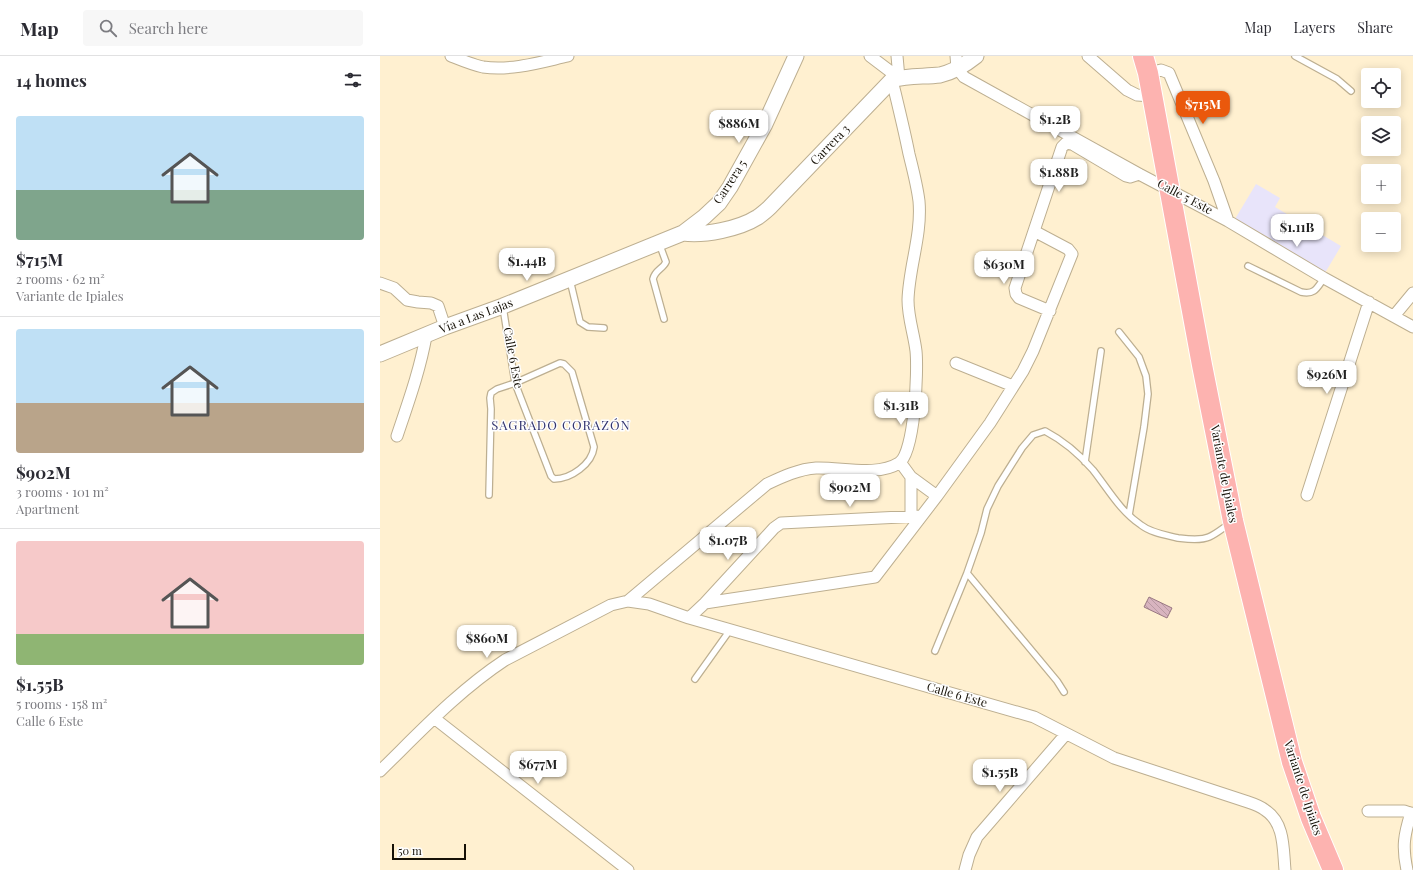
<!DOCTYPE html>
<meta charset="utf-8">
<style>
:root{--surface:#fff;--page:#f7f7f7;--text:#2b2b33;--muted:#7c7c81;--line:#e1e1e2;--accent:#ea580c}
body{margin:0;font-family:"Playfair Display",serif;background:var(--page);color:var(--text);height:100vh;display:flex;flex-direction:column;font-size:15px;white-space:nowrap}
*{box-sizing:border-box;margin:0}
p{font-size:13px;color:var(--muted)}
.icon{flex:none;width:22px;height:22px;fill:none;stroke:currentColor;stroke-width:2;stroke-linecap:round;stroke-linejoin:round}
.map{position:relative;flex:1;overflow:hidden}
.drawer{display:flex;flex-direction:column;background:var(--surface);width:380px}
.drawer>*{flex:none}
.buttons{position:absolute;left:981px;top:12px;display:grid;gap:8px}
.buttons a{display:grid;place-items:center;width:40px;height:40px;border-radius:4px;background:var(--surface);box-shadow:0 2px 10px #0003;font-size:20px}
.scale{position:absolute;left:12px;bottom:10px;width:74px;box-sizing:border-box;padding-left:4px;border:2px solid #161107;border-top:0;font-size:11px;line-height:14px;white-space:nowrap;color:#161107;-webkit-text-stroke:3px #fefefe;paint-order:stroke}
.price{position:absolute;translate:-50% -34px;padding:0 9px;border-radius:8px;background:#fff;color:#222;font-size:13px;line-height:26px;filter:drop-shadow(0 1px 2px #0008)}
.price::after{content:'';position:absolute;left:50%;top:24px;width:12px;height:9px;margin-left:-6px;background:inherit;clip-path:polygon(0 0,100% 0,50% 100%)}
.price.active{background:var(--accent);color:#fff}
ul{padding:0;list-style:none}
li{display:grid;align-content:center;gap:8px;height:212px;padding:0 16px}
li+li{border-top:1px solid var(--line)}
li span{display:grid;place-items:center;height:124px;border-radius:4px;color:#555}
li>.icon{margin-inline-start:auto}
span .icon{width:72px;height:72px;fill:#fffc;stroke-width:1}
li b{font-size:17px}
h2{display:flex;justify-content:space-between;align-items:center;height:48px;padding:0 16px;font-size:17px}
header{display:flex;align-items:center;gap:24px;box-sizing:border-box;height:56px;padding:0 20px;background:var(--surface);border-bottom:1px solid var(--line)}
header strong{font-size:19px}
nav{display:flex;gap:22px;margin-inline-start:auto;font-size:14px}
.search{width:280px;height:36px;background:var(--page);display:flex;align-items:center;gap:10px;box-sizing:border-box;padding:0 14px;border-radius:4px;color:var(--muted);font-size:15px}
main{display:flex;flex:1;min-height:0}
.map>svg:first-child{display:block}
.education{fill:#e8e4fa}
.building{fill:url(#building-back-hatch);stroke:#997882}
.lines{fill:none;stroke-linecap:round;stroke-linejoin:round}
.lane-casing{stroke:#bdaf91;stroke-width:8}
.street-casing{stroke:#bdaf91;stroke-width:13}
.secondary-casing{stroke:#bdaf91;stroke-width:17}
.highway-casing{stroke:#fff;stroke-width:22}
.lane{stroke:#fff;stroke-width:5.5}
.street{stroke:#fff;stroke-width:11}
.secondary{stroke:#fff;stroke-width:15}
.highway{stroke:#fdb3b0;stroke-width:20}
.labels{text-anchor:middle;stroke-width:3;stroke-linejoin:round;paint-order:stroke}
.street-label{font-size:12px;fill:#161107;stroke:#fefefe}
.neighbourhood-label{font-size:13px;letter-spacing:1px;fill:#32346f;stroke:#fefefe}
</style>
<header>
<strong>Map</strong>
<div class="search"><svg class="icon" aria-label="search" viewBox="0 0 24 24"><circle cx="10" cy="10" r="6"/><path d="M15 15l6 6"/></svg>Search here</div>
<nav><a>Map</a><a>Layers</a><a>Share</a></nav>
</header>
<main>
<section class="drawer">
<h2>14 homes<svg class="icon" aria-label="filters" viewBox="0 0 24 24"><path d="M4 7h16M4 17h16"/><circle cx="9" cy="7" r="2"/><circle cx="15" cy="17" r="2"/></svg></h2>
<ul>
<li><span style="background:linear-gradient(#bfe0f5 60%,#7fa58c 0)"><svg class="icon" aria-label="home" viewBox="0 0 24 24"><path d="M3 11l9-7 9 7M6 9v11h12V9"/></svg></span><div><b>$715M</b><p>2 rooms · 62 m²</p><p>Variante de Ipiales</p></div></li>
<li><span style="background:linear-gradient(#bfe0f5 60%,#b9a48a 0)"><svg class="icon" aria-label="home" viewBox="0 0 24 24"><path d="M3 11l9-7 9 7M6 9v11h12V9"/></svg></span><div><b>$902M</b><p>3 rooms · 101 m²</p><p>Apartment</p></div></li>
<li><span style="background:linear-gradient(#f6c9c9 75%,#8fb573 0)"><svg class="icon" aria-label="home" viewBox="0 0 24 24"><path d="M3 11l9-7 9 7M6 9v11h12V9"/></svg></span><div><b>$1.55B</b><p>5 rooms · 158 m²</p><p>Calle 6 Este</p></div></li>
</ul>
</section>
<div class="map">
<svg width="1033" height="814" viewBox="0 0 1033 814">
<defs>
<pattern id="building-back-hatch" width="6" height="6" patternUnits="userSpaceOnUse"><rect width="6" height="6" fill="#d8b4bf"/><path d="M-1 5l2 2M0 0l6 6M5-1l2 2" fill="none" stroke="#b99aa3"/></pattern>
</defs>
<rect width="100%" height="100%" fill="#fff0d0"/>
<path class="education" d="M 876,128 L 900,142 L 895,151 L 961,190 L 945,217 L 855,163 Z"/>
<path class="building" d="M 769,541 L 792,552 L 787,562 L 764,551 Z"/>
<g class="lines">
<defs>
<path id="lane" d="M 915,0 L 957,23 L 971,35
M 279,187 L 286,206 C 283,213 275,214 273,223 L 284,263
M 868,210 L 921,236 C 935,239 937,232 944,222
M 190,224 L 200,266 L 208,271 L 224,272
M 739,276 L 759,301 L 766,320 L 768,338 L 764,371 L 749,459
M 705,406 L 721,295
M 109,439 L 111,353 L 110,342 L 111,337 L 117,333 L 135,327 L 180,307 L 184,308 L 192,316 L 214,391 C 212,408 191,423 174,423 L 171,420 L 135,327 L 123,251
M 555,595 L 587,517
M 315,623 L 350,574
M 684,636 L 677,625 L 587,517 L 601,477 L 607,453 L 618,430 L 642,392 L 653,379 L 665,375 C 682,384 700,399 713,414 C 728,433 740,455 761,469 C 771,477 786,479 798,482 C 807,483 820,485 829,481 C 836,478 843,472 849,468"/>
<path id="street" d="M 71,0 C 81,4 93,9 103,11 C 132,15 161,6 188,0
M 490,0 L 519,22
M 517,0 L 519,22
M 576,0 L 577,12 L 584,21 L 759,118 L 848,165 L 944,222 L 1033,271
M 708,0 L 747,34 L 757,39 L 772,40
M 768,17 L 781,14 L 789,17 L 834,125 L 848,165
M 0,227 L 14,232 L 27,244 L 38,246 L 51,247 L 58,250 L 65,271
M 670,255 L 639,242 L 636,238 L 635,232 L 682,91 L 686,87 L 692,88 L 746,120 L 750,121 L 759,118
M 1014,260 L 1033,237
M 576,307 L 633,330
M 17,380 C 28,347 40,314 46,280
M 520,406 L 531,421 L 557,440
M 927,439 L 989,246
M 531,460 L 531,421
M 248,545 L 269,548 L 309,562 L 654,661 L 734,702 L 868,746 C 874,748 880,750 885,754 C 905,767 903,793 905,814
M 325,547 L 495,521 L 557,440 L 610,367 L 643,315 L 653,295 L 692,198 L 688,193 L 654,175
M 309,562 L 325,547 L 394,472 L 401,467 L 541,460
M 54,662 L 248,814
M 0,715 C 40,676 78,635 125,604 L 231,549 L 248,545 L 387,428 C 402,421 419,413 436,412 C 461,411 497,421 519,407 C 535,397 538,314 536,295 C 534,278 528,262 528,244 C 529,211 542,179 539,145 C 537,129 533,114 529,98 C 524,73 518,49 512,24
M 988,755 L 1024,755 L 1033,758
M 585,814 L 589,799 L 597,781 L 686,678
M 1027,814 C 1022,791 1024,779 1031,757"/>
<path id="secondary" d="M 303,177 C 324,180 359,173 378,161 C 382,158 386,155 390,151 L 512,24 C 528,19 544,21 560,19 C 573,16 586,8 596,0
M 0,298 L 65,271 L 123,250 L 303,177 L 324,161 L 339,147 L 350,131 L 385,68 L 416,0"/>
<path id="highway" d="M 763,0 L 768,17 L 822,309 L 853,465 L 912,706 L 931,762 L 953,814"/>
</defs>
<use href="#lane" class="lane-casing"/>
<use href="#street" class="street-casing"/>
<use href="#secondary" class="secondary-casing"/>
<use href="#highway" class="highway-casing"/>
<use href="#lane" class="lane"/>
<use href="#street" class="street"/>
<use href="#secondary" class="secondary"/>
<use href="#highway" class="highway"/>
</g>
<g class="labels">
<g class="street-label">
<text transform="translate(450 89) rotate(-46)" y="4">Carrera 3</text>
<text transform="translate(350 126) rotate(-57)" y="4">Carrera 5</text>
<text transform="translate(805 141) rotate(28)" y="4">Calle 5 Este</text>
<text transform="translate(96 260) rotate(-21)" y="4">Vía a Las Lajas</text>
<text transform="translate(133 302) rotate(79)" y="4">Calle 6 Este</text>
<text transform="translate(844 418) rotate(79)" y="4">Variante de Ipiales</text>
<text transform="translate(577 639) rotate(16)" y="4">Calle 6 Este</text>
<text transform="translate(923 732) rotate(72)" y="4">Variante de Ipiales</text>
</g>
<g class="neighbourhood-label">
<text x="181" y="374">SAGRADO CORAZÓN</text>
</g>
</g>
</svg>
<div class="buttons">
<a><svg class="icon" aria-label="locate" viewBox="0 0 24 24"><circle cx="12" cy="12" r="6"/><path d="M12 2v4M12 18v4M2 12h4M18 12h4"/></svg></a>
<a><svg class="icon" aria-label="layers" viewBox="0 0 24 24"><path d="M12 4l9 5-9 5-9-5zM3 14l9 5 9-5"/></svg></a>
<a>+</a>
<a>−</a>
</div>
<div class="scale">50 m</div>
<b class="price active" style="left:823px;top:69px">$715M</b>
<b class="price" style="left:675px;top:84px">$1.2B</b>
<b class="price" style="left:359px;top:88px">$886M</b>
<b class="price" style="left:679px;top:137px">$1.88B</b>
<b class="price" style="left:917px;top:192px">$1.11B</b>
<b class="price" style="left:147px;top:226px">$1.44B</b>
<b class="price" style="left:624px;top:229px">$630M</b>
<b class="price" style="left:947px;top:339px">$926M</b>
<b class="price" style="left:521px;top:370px">$1.31B</b>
<b class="price" style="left:470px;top:452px">$902M</b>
<b class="price" style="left:348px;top:505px">$1.07B</b>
<b class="price" style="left:107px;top:603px">$860M</b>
<b class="price" style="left:158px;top:729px">$677M</b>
<b class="price" style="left:620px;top:737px">$1.55B</b>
</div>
</main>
